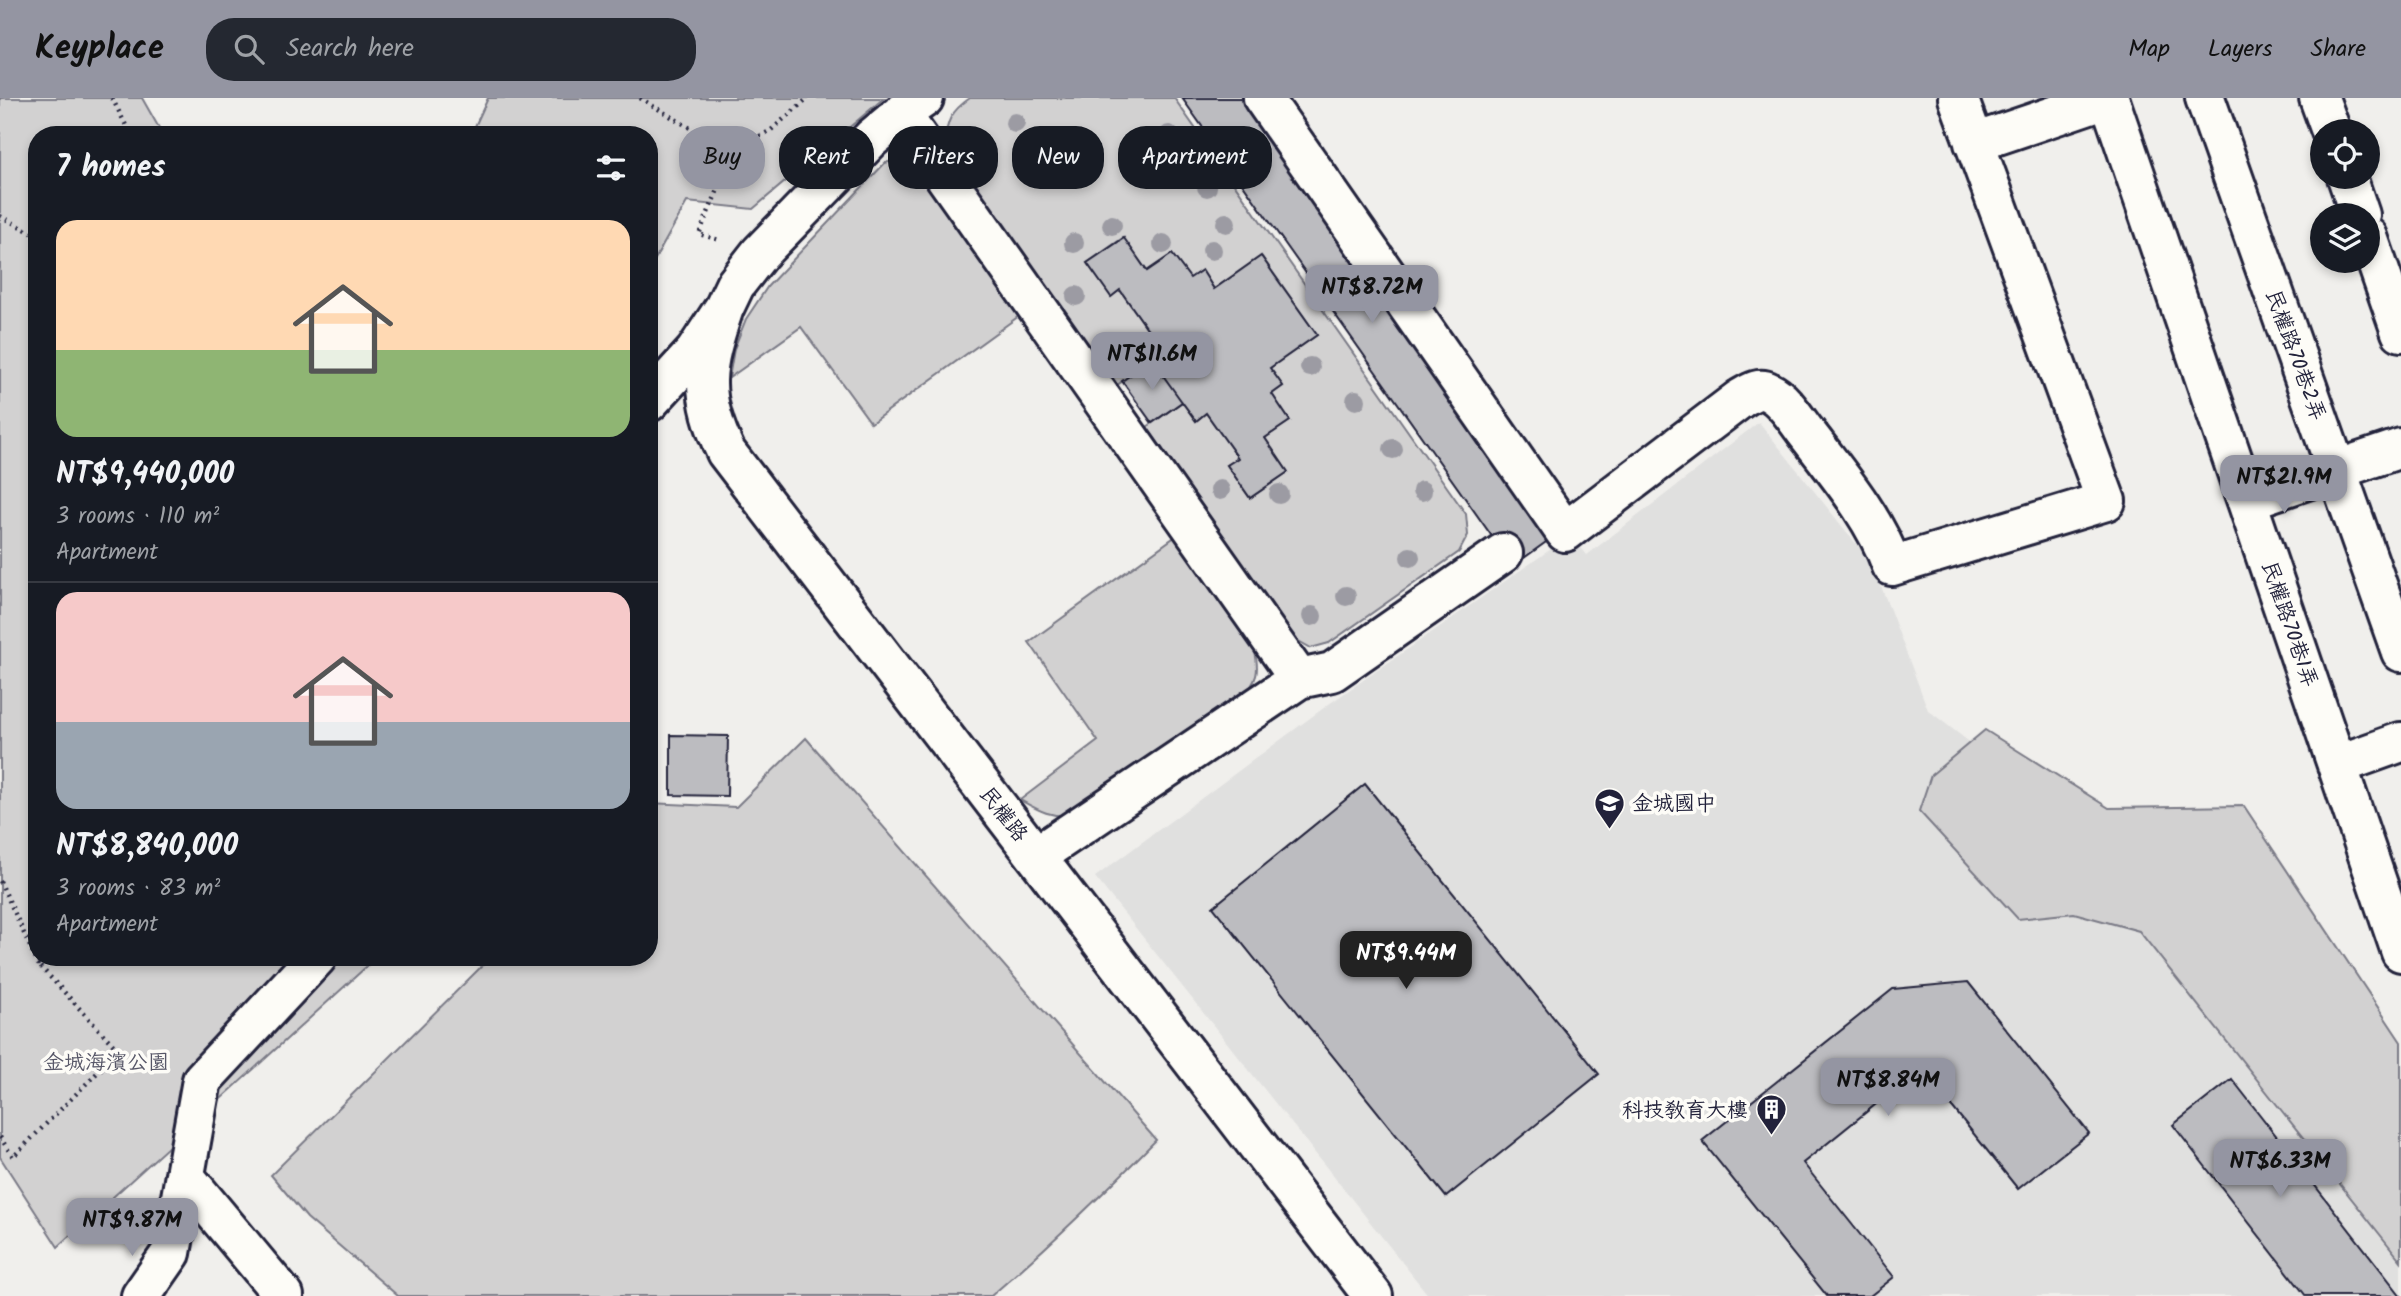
<!DOCTYPE html>
<meta charset="utf-8">
<style>
:root{--surface:#171b24;--page:#242831;--text:#f1f3f6;--muted:#9ea1a6;--line:#363941;--accent:#9495a2}
body{margin:0;font-family:Kalam,"LXGW WenKai TC",sans-serif;background:var(--page);color:var(--text);height:100vh;display:flex;flex-direction:column;font-size:26px;white-space:nowrap}
*{box-sizing:border-box;margin:0}
p{font-size:23px;color:var(--muted)}
.icon{flex:none;width:38px;height:38px;fill:none;stroke:currentColor;stroke-width:2;stroke-linecap:round;stroke-linejoin:round}
.map{position:relative;flex:1;overflow:hidden}
.side{position:absolute;left:28px;top:28px;width:630px;height:840px;display:flex;flex-direction:column;background:var(--surface);border-radius:28px;box-shadow:0 4px 10px #0003}
.side>*{flex:none}
.guide{position:absolute;left:679px;top:28px;width:665px;height:63px;display:flex;gap:14px}
.fabs{position:absolute;left:2310px;top:21px;display:grid;gap:14px}
.fabs a{display:grid;place-items:center;width:70px;height:70px;border-radius:50%;background:var(--surface);box-shadow:0 4px 10px #0003;font-size:35px}
.price{position:absolute;translate:-50% -60px;padding:0 16px;border-radius:14px;background:var(--accent);color:#111;font-size:23px;line-height:46px;filter:drop-shadow(0 2px 4px #0008)}
.price::after{content:'';position:absolute;left:50%;top:42px;width:21px;height:16px;margin-left:-10px;background:inherit;clip-path:polygon(0 0,100% 0,50% 100%)}
.price.selected{background:#222;color:#fff}
ul{padding:0;list-style:none}
li{display:grid;align-content:center;gap:14px;height:371px;padding:0 28px}
li+li{border-top:2px solid var(--line)}
li span{display:grid;place-items:center;height:217px;border-radius:21px;color:#555}
li>.icon{margin-inline-start:auto}
span .icon{width:126px;height:126px;fill:#fffc;stroke-width:1}
li b{font-size:30px}
h2{display:flex;justify-content:space-between;align-items:center;height:84px;padding:0 28px;font-size:30px}
.pill{padding:0 24px;border-radius:28px;background:var(--surface);box-shadow:0 4px 10px #0003;font-size:24px;line-height:63px}
.pill.selected{background:var(--accent);color:#111}
header{display:flex;align-items:center;gap:42px;box-sizing:border-box;height:98px;padding:0 35px;background:var(--accent);color:#111}
header strong{font-size:33px}
nav{display:flex;gap:38px;margin-inline-start:auto;font-size:24px}
.search{width:490px;height:63px;background:var(--page);display:flex;align-items:center;gap:18px;box-sizing:border-box;padding:0 24px;border-radius:28px;color:var(--muted);font-size:26px}
.map>svg:first-child{display:block}
.built{fill:#e0e0df}
.green{fill:#d2d1d1;stroke:#7a7a86;stroke-width:2}
.building{fill:#bcbcc0;stroke:#22223b;stroke-width:2}
.lines{fill:none;stroke-linecap:round;stroke-linejoin:round}
.minor-casing{stroke:#22223b;stroke-width:44}
.path{stroke:#22223b;stroke-width:4.5;stroke-dasharray:2 5;stroke-linecap:butt}
.minor{stroke:#fdfcf7;stroke-width:38}
.tree{fill:#9c9ba3}
.labels{text-anchor:middle;stroke-width:7;stroke-linejoin:round;paint-order:stroke}
.street-label{font-size:21px;fill:#22223b;stroke:#fdfcf7}
.poi-label{font-size:21px;fill:#22223b;stroke:#fdfcf7;text-anchor:start}
.park-label{font-size:21px;fill:#575768;stroke:#fdfcf7}
</style>
<header>
<strong>Keyplace</strong>
<div class="search"><svg class="icon" aria-label="search" viewBox="0 0 24 24"><circle cx="10" cy="10" r="6"/><path d="M15 15l6 6"/></svg>Search here</div>
<nav><a>Map</a><a>Layers</a><a>Share</a></nav>
</header>
<div class="map">
<svg width="2401" height="1198" viewBox="0 0 2401 1198">
<rect width="100%" height="100%" fill="#f0efec"/>
<filter id="ink" filterUnits="userSpaceOnUse"><feTurbulence type="fractalNoise" baseFrequency=".0143" numOctaves="2"/><feDisplacementMap in="SourceGraphic" scale="14" xChannelSelector="R" yChannelSelector="G"/><feConvolveMatrix kernelMatrix="1 2 1 2 8 2 1 2 1" color-interpolation-filters="sRGB"/></filter>
<g filter="url(#ink)">
<path class="built" d="M 1759,324 L 1873,467 L 1928,612 L 2021,684 L 2401,1163 L 2401,1198 L 1429,1198 L 1095,779 L 1329,606 L 1571,437 L 1587,457 Z"/>
<path class="green" d="M 0,0 L 142,0 L 163,37 L 37,37 L 37,859 L 377,859 L 58,1149 L 0,1059 Z
M 488,0 L 884,0 L 753,111 L 687,104 L 649,172 L 649,37 L 471,37 Z
M 970,0 L 1174,0 L 1466,416 L 1468,437 L 1459,454 L 1329,545 L 1311,550 L 1295,541 L 1147,329 L 1182,304 L 1196,323 L 1206,315 L 1238,360 L 1227,367 L 1250,400 L 1288,374 L 1265,340 L 1290,323 L 1272,296 L 1283,288 L 1270,270 L 1317,237 L 1262,159 L 1214,191 L 1202,173 L 1190,180 L 1172,156 L 1147,173 L 1123,140 L 1087,165 L 1111,198 L 1120,192 L 1151,236 L 1139,244 L 1152,262 L 1117,287 L 944,47 C 947,23 950,14 970,0 Z
M 900,61 L 914,70 L 1019,218 L 871,325 L 801,229 L 729,280 L 734,251 L 746,221 L 768,188 L 885,65 Z
M 1176,438 L 1254,549 C 1260,574 1258,582 1241,601 L 1072,717 C 1051,720 1038,712 1020,702 L 1098,643 L 1029,544 Z
M 1985,632 L 2109,710 L 2244,708 L 2401,944 L 2401,1163 L 2139,833 L 2074,815 L 2018,821 L 1919,713 L 1931,677 Z
M 806,640 L 1156,1042 C 1103,1096 1048,1149 991,1198 L 398,1198 L 307,1120 L 271,1077 L 491,859 L 649,859 L 649,705 L 736,709 Z"/>
<path class="building" d="M 1182,0 L 1243,0 L 1553,439 L 1513,468 Z
M 1124,140 L 1147,173 L 1172,156 L 1190,180 L 1202,172 L 1214,191 L 1261,158 L 1317,237 L 1270,270 L 1283,288 L 1272,296 L 1290,323 L 1265,340 L 1288,374 L 1250,400 L 1227,367 L 1238,360 L 1206,315 L 1196,323 L 1182,304 L 1152,325 L 1122,283 L 1152,262 L 1139,243 L 1151,236 L 1120,192 L 1111,199 L 1087,165 Z
M 1152,262 L 1182,304 L 1152,325 L 1122,283 Z
M 671,637 L 728,638 L 727,698 L 671,697 Z
M 1365,686 L 1599,976 L 1446,1099 L 1213,809 Z
M 1968,884 L 2089,1035 L 2018,1091 L 1921,970 L 1803,1065 L 1894,1179 L 1870,1198 L 1827,1198 L 1702,1043 L 1893,891 Z
M 2232,981 L 2401,1198 L 2306,1198 L 2173,1027 Z"/>
<g class="lines">
<defs>
<path id="minor" d="M 1263,0 L 1565,434 L 1740,301 C 1749,296 1758,288 1769,294 C 1784,301 1795,320 1805,333 C 1837,375 1874,418 1892,468 L 2106,403 L 1958,0
M 2109,0 L 2401,854
M 2205,0 L 2401,554
M 2319,0 L 2331,33
M 901,16 L 1299,581
M 1974,45 L 2107,0
M 2347,79 L 2360,117
M 2368,139 L 2401,234
M 724,210 C 704,269 698,296 726,354 L 1373,1198
M 649,304 L 695,254 L 724,210 L 735,187 L 760,155 L 872,40 L 901,16 L 924,0
M 2248,402 L 2401,350
M 2337,667 L 2401,644
M 1036,758 L 1299,581 L 1332,574 L 1503,455
M 185,1079 L 284,1198
M 141,1198 L 171,1155 L 202,982 L 317,859"/>
</defs>
<use href="#minor" class="minor-casing"/>
<path class="path" d="M 112,0 L 131,37
M 640,0 L 707,40 L 742,47 L 770,33 L 808,0
M 707,40 L 720,87 L 699,136 L 719,142
M 0,118 L 32,135 L 37,140
M 0,783 L 38,866 L 45,859
M 0,1039 L 13,1059 L 119,953 L 38,866"/>
<use href="#minor" class="minor"/>
</g>
<g class="tree">
<circle cx="1015" cy="25" r="10"/>
<circle cx="1169" cy="37" r="10"/>
<circle cx="985" cy="52" r="10"/>
<circle cx="1188" cy="61" r="10"/>
<circle cx="1207" cy="89" r="10"/>
<circle cx="1226" cy="125" r="10"/>
<circle cx="1112" cy="127" r="10"/>
<circle cx="1074" cy="145" r="10"/>
<circle cx="1163" cy="146" r="10"/>
<circle cx="1212" cy="152" r="10"/>
<circle cx="1076" cy="198" r="10"/>
<circle cx="1310" cy="269" r="10"/>
<circle cx="1356" cy="302" r="10"/>
<circle cx="1393" cy="351" r="10"/>
<circle cx="1220" cy="392" r="10"/>
<circle cx="1422" cy="393" r="10"/>
<circle cx="1279" cy="396" r="10"/>
<circle cx="1410" cy="459" r="10"/>
<circle cx="1346" cy="498" r="10"/>
<circle cx="1312" cy="518" r="10"/>
</g>
</g>
<defs>
<symbol id="school-pin" viewBox="-11 -11 22 30"><path d="M0 17L-7.5 6A9.5 9.5 0 1 1 7.5 6Z" fill="#22223b" stroke="#fdfcf7"/><path d="M0-5L7-2L0 1L-7-2ZM-4 1L0 2.5L4 1V4Q0 6-4 4Z" fill="#fff"/></symbol>
<symbol id="building-pin" viewBox="-11 -11 22 30"><path d="M0 17L-7.5 6A9.5 9.5 0 1 1 7.5 6Z" fill="#22223b" stroke="#fdfcf7"/><path d="M-4-6H4V6H1V3H-1V6H-4ZM-2.5-4.3h1.7v1.8h-1.7ZM.8-4.3h1.7v1.8H.8ZM-2.5-1h1.7V.8h-1.7ZM.8-1h1.7V.8H.8Z" fill="#fff"/></symbol>
</defs>
<g fill-rule="evenodd">
<use href="#school-pin" x="1592" y="688" width="35" height="47"/>
<use href="#building-pin" x="1754" y="994" width="35" height="47"/>
</g>
<g class="labels">
<g class="street-label">
<text transform="translate(2296 257) rotate(70)" y="7">民權路70巷2弄</text>
<text transform="translate(2290 526) rotate(71)" y="7">民權路70巷1弄</text>
<text transform="translate(1004 716) rotate(52)" y="7">民權路</text>
</g>
<g class="poi-label">
<text x="1632" y="712">金城國中</text>
<text x="1748" y="1019" text-anchor="end">科技教育大樓</text>
</g>
<g class="park-label">
<text x="106" y="971">金城海濱公園</text>
</g>
</g>
</svg>
<div class="fabs">
<a><svg class="icon" aria-label="locate" viewBox="0 0 24 24"><circle cx="12" cy="12" r="6"/><path d="M12 2v4M12 18v4M2 12h4M18 12h4"/></svg></a>
<a><svg class="icon" aria-label="layers" viewBox="0 0 24 24"><path d="M12 4l9 5-9 5-9-5zM3 14l9 5 9-5"/></svg></a>
</div>
<b class="price" style="left:1372px;top:227px">NT$8.72M</b>
<b class="price" style="left:1152px;top:294px">NT$11.6M</b>
<b class="price" style="left:2284px;top:417px">NT$21.9M</b>
<b class="price selected" style="left:1406px;top:893px">NT$9.44M</b>
<b class="price" style="left:1888px;top:1020px">NT$8.84M</b>
<b class="price" style="left:2280px;top:1101px">NT$6.33M</b>
<b class="price" style="left:132px;top:1160px">NT$9.87M</b>
<div class="guide">
<a class="pill selected">Buy</a>
<a class="pill">Rent</a>
<a class="pill">Filters</a>
<a class="pill">New</a>
<a class="pill">Apartment</a>
</div>
<section class="side">
<h2>7 homes<svg class="icon" aria-label="filters" viewBox="0 0 24 24"><path d="M4 7h16M4 17h16"/><circle cx="9" cy="7" r="2"/><circle cx="15" cy="17" r="2"/></svg></h2>
<ul>
<li><span style="background:linear-gradient(#ffd9b3 60%,#8fb573 0)"><svg class="icon" aria-label="home" viewBox="0 0 24 24"><path d="M3 11l9-7 9 7M6 9v11h12V9"/></svg></span><div><b>NT$9,440,000</b><p>3 rooms · 110 m²</p><p>Apartment</p></div></li>
<li><span style="background:linear-gradient(#f6c9c9 60%,#9aa5b1 0)"><svg class="icon" aria-label="home" viewBox="0 0 24 24"><path d="M3 11l9-7 9 7M6 9v11h12V9"/></svg></span><div><b>NT$8,840,000</b><p>3 rooms · 83 m²</p><p>Apartment</p></div></li>
</ul>
</section>
</div>
